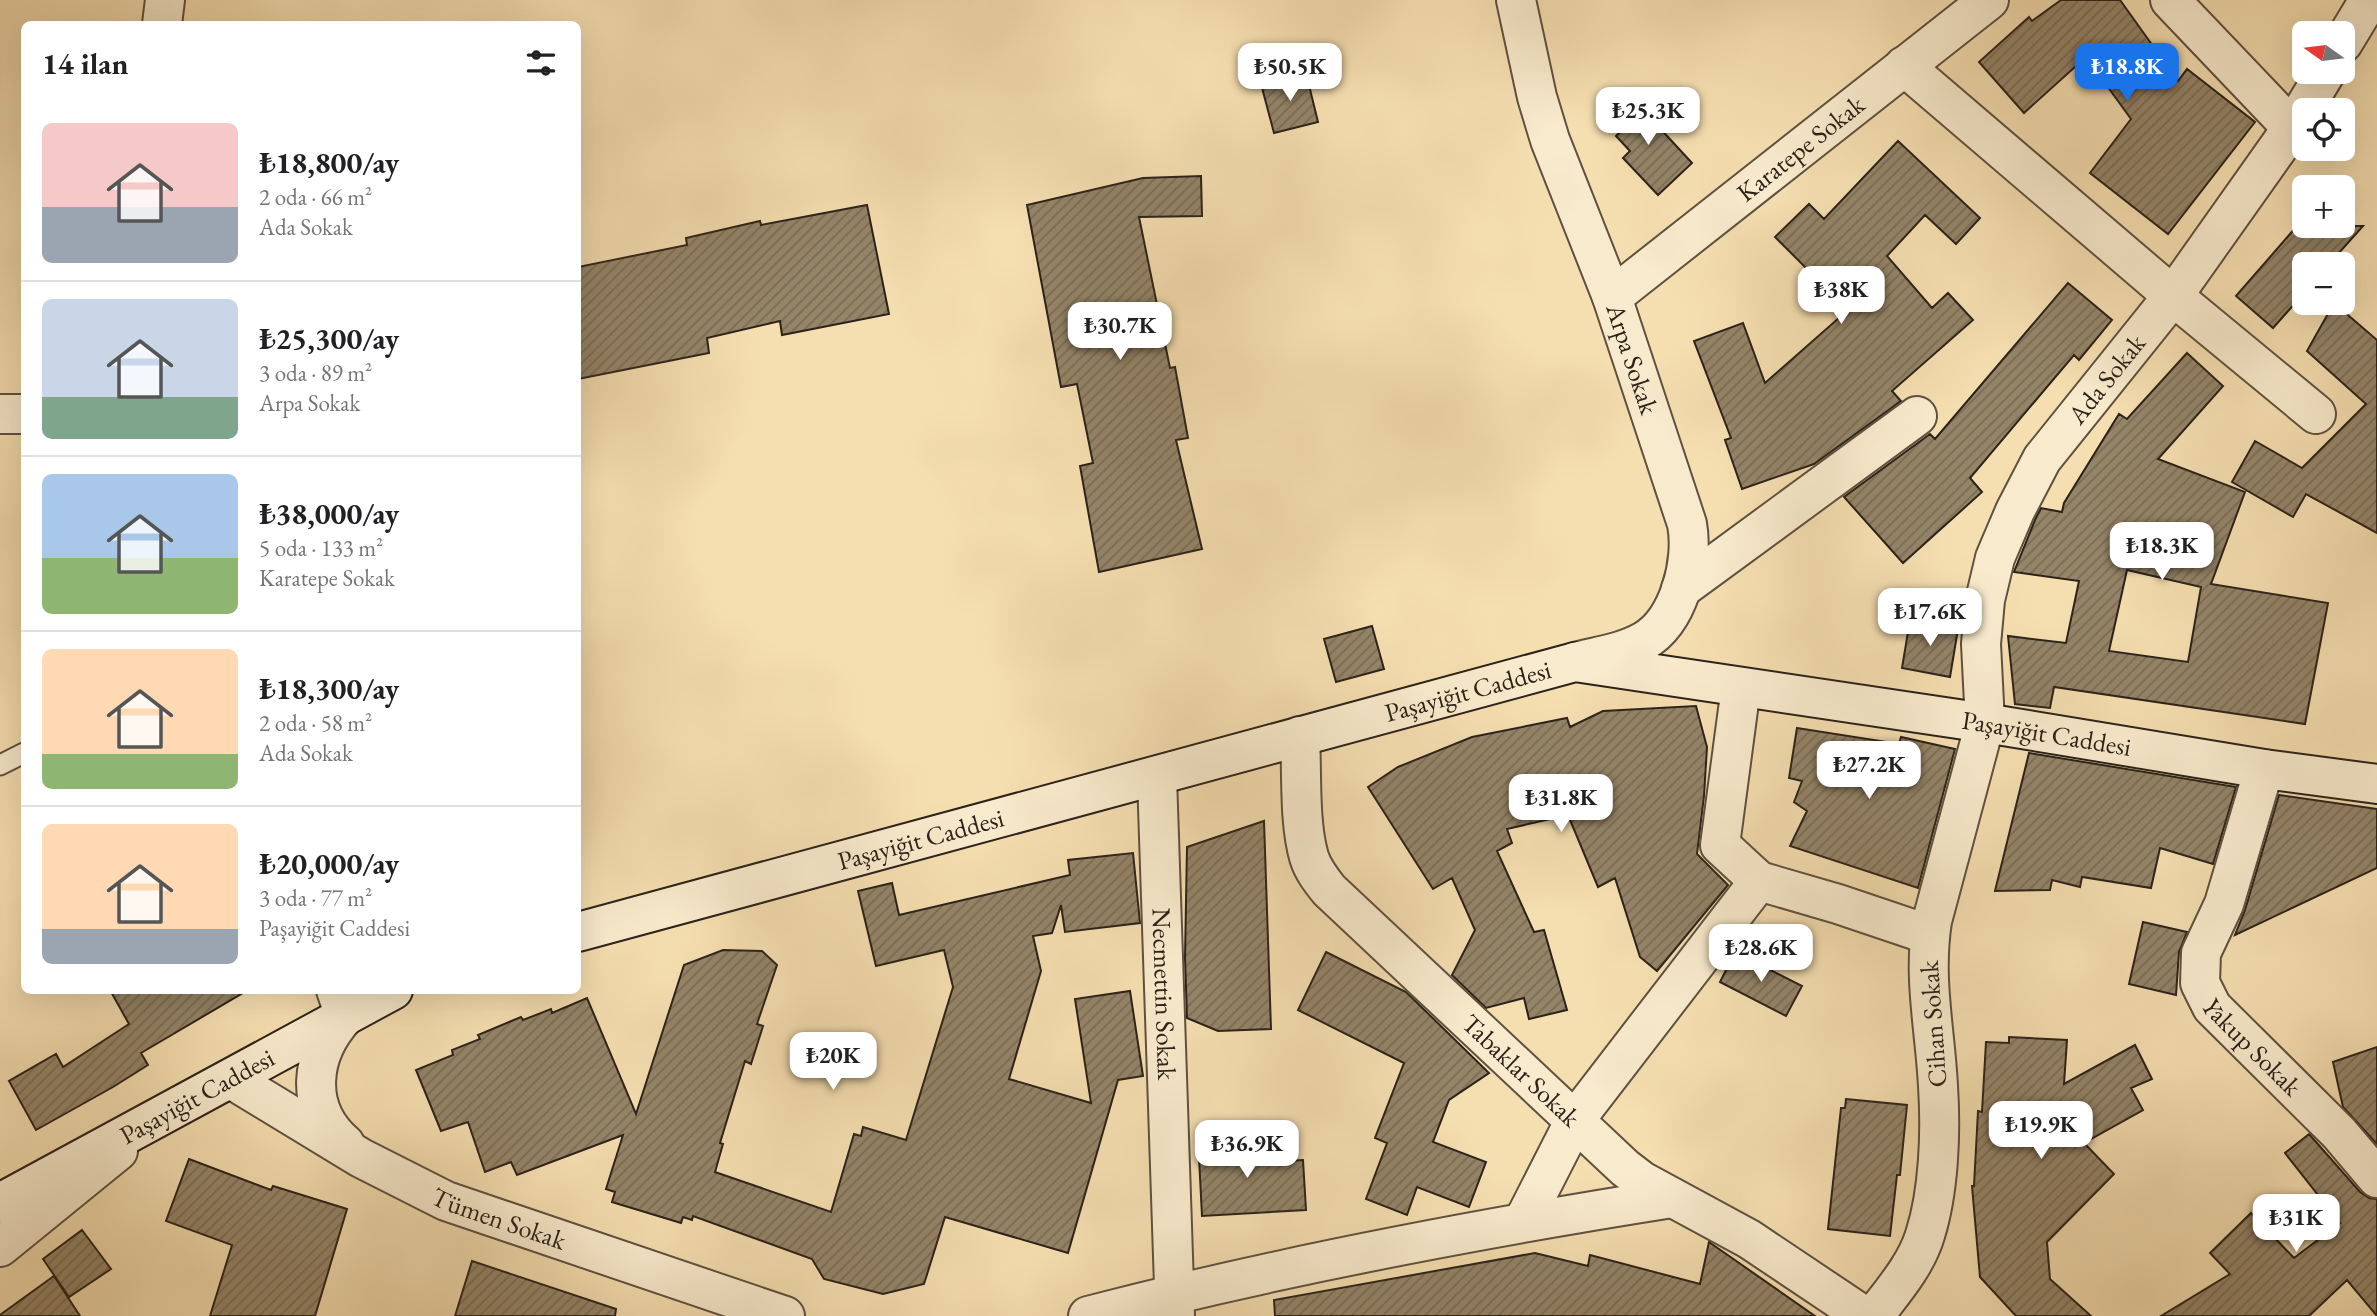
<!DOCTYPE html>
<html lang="tr">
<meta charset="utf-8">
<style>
:root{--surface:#fff;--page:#f2f2f2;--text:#202124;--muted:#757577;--line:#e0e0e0;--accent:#1a73e8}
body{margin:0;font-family:"EB Garamond",serif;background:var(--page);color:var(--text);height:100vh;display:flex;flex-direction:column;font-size:26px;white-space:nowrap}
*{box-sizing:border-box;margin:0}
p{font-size:23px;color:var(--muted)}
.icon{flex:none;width:38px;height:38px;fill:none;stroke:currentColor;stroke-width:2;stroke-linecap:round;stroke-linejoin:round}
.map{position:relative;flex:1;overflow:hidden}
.panel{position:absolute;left:21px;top:21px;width:560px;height:973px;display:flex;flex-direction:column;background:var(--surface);border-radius:10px;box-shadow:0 7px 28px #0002}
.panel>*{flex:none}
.needle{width:46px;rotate:284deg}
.buttons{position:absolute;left:2292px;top:21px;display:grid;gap:14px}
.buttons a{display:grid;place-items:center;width:63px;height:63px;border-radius:10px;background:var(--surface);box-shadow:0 7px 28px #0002;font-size:35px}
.price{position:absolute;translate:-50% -60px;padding:0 16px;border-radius:14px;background:#fff;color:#222;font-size:23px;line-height:46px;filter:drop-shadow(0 2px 4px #0008)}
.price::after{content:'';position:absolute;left:50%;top:42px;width:21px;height:16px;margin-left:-10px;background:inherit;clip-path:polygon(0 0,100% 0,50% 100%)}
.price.on{background:var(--accent);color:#fff}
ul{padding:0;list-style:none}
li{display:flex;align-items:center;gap:21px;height:175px;padding:0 21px}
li+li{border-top:2px solid var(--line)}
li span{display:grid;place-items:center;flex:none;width:196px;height:140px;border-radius:10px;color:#555}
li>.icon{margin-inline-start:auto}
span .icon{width:84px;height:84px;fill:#fffc;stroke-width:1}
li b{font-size:30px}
h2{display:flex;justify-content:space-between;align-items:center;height:84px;padding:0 21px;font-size:30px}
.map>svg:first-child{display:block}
.building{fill:url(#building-hatch);stroke:#2b221a;stroke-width:2;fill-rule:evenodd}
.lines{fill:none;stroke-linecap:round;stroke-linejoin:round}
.lane-casing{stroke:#5e5140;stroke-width:23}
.street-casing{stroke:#5e5140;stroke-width:42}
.secondary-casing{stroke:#2b221a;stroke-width:42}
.lane{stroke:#f8eacc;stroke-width:19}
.street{stroke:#f8eacc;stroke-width:38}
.secondary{stroke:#f8eacc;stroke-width:38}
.labels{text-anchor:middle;stroke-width:5;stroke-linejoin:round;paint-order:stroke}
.street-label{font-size:26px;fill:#2b221a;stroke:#f8eacc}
</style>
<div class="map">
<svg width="2377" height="1316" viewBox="0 0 2377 1316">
<defs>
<pattern id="building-hatch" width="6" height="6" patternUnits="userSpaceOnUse" patternTransform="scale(1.75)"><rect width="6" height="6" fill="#948468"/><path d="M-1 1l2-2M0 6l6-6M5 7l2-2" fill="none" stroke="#796c55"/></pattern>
</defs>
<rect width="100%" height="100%" fill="#f5deb0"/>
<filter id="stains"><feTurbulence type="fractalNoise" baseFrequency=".00286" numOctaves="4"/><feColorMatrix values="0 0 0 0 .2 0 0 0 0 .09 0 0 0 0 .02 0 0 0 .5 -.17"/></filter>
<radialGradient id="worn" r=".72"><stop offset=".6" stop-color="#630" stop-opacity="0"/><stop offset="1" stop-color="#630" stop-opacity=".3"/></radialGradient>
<path class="building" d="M 2061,0 L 2120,0 L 2178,81 L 2187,69 L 2255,122 L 2168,234 L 2090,173 L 2131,119 L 2086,57 L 2024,113 L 1979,62 L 2029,17 L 2032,21 Z
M 1306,73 L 1318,122 L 1274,133 L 1261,84 Z
M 1631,97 L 1692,163 L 1658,195 L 1623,158 L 1630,151 L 1616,136 L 1620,132 L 1608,119 Z
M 1898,141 L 1980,218 L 1956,244 L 1925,215 L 1887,256 L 1932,308 L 1948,293 L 1973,320 L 1892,391 L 1901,401 L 1814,464 L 1742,489 L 1725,440 L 1731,438 L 1694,341 L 1743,323 L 1765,383 L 1848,310 L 1775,237 L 1809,204 L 1824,219 Z
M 1201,176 L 1202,216 L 1139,217 L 1170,368 L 1175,367 L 1188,438 L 1176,440 L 1202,549 L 1099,572 L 1080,466 L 1093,463 L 1077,384 L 1061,387 L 1027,205 L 1143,178 Z
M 867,205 L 889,314 L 782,335 L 780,321 L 707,338 L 709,353 L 578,379 L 578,267 L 687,245 L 686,238 L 760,221 L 761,225 Z
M 2297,226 L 2363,226 L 2329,264 L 2305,264 L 2305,292 L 2273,328 L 2236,296 Z
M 2068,283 L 2112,320 L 2079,360 L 2074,355 L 1970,478 L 1982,492 L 1903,563 L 1844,497 L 1930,434 L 1935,439 Z
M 2334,303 L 2377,340 L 2377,533 L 2306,494 L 2293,517 L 2232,482 L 2255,441 L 2302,468 L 2366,404 L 2307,351 Z
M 2187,353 L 2223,386 L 2158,459 L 2245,492 L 2211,584 L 2328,603 L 2305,724 L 2054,687 L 2050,708 L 2015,704 L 2008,636 L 2066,643 L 2079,581 L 2014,572 L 2035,520 L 2041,508 L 2062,512 L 2064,503 L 2119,414 L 2127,419 ZM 2127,570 L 2201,587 L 2188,662 L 2109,651 Z
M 1910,620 L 1958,629 L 1950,677 L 1902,668 Z
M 1372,626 L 1384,669 L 1336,682 L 1324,639 Z
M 1696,706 L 1707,747 L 1704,796 L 1697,854 L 1728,885 L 1657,971 L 1640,957 L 1615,878 L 1598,887 L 1568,815 L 1507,829 L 1512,843 L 1497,851 L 1534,932 L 1544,930 L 1567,1010 L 1529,1019 L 1524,998 L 1486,1008 L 1452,975 L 1475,930 L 1452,878 L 1433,889 L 1368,787 L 1398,767 L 1472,737 L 1567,718 L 1570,727 L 1603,711 Z
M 1797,728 L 1899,744 L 1901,737 L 1955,749 L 1918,888 L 1790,846 L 1807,811 L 1794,802 L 1802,781 L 1789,778 Z
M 2029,753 L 2236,787 L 2213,864 L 2160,848 L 2151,888 L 2082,877 L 2080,887 L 2052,880 L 2050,890 L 1995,891 Z
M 2279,795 L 2377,809 L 2377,868 L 2235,935 L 2245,910 Z
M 1264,821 L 1271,1029 L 1218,1031 L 1187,1018 L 1185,958 L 1187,847 Z
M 1133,853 L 1140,923 L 1065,932 L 1061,905 L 1052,933 L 1033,936 L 1041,971 L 1009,1079 L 1091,1103 L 1075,999 L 1130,991 L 1143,1076 L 1118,1080 L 1068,1253 L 945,1217 L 924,1284 L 883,1294 L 824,1279 L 812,1259 L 693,1216 L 692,1220 L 683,1217 L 681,1223 L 612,1202 L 615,1192 L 606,1189 L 623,1135 L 517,1175 L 511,1162 L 485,1172 L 468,1122 L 441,1131 L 416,1070 L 453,1055 L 452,1050 L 480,1039 L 478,1035 L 521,1017 L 523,1020 L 551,1009 L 552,1013 L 587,998 L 636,1114 L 684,965 L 723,950 L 762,951 L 777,965 L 757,1024 L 763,1026 L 751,1064 L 745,1061 L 720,1143 L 723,1144 L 715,1172 L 831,1212 L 854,1134 L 861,1136 L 863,1127 L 906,1140 L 953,987 L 944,950 L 876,966 L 858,891 L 892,883 L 899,915 L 1070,875 L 1068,860 Z
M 2143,922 L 2187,932 L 2179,952 L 2176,995 L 2129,984 Z
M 1326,952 L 1406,992 L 1489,1073 L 1449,1100 L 1433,1142 L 1486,1162 L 1469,1207 L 1417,1187 L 1407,1215 L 1366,1199 L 1387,1143 L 1375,1138 L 1404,1063 L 1298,1010 Z
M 1735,952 L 1802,986 L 1786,1016 L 1720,982 Z
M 110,990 L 248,990 L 141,1053 L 148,1065 L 113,1087 L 36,1130 L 9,1081 L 56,1054 L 63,1067 L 129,1024 Z
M 2009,1037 L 2067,1040 L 2064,1084 L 2135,1045 L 2152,1079 L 2131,1088 L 2143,1110 L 2084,1143 L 2114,1174 L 2047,1242 L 2050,1279 L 2091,1316 L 2016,1316 L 1980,1277 L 1972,1186 L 1974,1186 L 1978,1111 L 1982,1112 L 1986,1042 L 2009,1043 Z
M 2377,1047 L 2377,1144 L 2343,1107 L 2333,1062 Z
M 1846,1099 L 1907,1105 L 1900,1175 L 1897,1175 L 1890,1236 L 1828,1229 L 1841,1108 L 1845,1108 Z
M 2309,1134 L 2360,1192 L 2369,1198 L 2377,1199 L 2377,1316 L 2347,1280 L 2309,1316 L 2161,1316 L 2230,1274 L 2210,1253 L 2251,1213 L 2294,1258 L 2340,1223 L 2285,1153 Z
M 1247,1136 L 1248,1163 L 1303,1160 L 1306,1210 L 1202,1216 L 1198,1138 Z
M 189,1159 L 271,1190 L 273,1186 L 347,1209 L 315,1316 L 210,1316 L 232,1245 L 166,1221 Z
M 82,1230 L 111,1269 L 69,1297 L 43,1259 Z
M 1709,1242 L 1815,1316 L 1275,1316 L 1274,1300 L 1535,1253 L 1588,1266 L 1590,1255 L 1700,1284 Z
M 472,1261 L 616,1309 L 615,1316 L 455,1316 Z
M 54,1276 L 80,1316 L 0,1316 L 0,1315 Z"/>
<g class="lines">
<defs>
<path id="lane" d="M 0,765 L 24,753"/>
<g id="street">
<path id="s1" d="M 1516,0 L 1537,97 L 1550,140 L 1612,297 L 1687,524 C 1694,561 1679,621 1644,641 C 1623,653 1598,656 1575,662"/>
<path d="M 2170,0 L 2292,128"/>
<path d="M 162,24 L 165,0"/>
<path d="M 2343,43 L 2369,0"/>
<path d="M 1904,66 L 2173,296 L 2316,414"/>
<path id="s2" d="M 1612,297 L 1989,0"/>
<path d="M 0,414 L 24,414"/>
<path d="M 1681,589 L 1917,416"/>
<path d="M 1741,687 L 1720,845 L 1759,881 L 1838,904 L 1930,935"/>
<path id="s3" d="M 1300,736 C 1302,773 1299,823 1309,857 C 1313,870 1321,880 1329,890 L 1625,1168 L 1642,1181 L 1749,1239 L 1864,1316"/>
<path id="s4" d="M 2264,769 L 2224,904 L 2201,953 L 2200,983 L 2212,1007 L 2339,1133 L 2377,1178"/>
<path id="s5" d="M 1157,777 L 1175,1316"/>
<path d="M 336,990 L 345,1016 C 310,1054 303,1108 345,1144"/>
<path id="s6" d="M 231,1079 L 361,1158 L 446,1201 L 785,1316"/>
<path d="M 1523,1222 L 1575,1120 L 1759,881"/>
<path d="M 0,1247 L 118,1151"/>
<path d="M 1088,1316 C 1280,1266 1476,1229 1672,1198"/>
<path id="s7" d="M 1874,1316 C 1893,1291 1916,1265 1925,1235 C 1939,1191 1941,1132 1938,1086 C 1935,1028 1923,980 1932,921 L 1985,723 L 1981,644 L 1985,600 L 1995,558 L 2015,511 L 2042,459 L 2173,296 L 2292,128 L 2326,72"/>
</g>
<g id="secondary">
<path id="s8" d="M 578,932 L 1575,662 L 1985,723 L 2264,769 L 2377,784"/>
<path id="s9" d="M 0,1203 L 393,990"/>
</g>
</defs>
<use href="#lane" class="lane-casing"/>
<use href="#street" class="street-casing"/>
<use href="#secondary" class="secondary-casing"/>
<use href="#lane" class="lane"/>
<use href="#street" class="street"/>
<use href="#secondary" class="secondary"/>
</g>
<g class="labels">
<g class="street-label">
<text dy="9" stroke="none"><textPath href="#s2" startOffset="240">Karatepe Sokak</textPath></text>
<text dy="9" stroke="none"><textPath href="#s1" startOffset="378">Arpa Sokak</textPath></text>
<text dy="9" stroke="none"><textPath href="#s7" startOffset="996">Ada Sokak</textPath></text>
<text dy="9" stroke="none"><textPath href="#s8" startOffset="922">Paşayiğit Caddesi</textPath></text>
<text dy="9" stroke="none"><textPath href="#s8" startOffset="1510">Paşayiğit Caddesi</textPath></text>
<text dy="9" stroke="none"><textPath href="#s8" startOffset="355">Paşayiğit Caddesi</textPath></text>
<text dy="9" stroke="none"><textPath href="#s5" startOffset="217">Necmettin Sokak</textPath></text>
<text transform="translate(1933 1024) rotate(-94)" y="9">Cihan Sokak</text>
<text dy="9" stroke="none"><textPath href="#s4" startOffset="308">Yakup Sokak</textPath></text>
<text dy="9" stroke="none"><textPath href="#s3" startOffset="424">Tabaklar Sokak</textPath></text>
<text dy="9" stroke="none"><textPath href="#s9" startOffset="224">Paşayiğit Caddesi</textPath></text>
<text dy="9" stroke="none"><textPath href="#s6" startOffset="303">Tümen Sokak</textPath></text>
</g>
</g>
<rect width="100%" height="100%" filter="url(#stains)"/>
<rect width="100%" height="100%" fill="url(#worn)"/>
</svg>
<div class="buttons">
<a><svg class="needle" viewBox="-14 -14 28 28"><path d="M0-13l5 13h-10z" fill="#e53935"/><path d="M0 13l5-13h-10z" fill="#757577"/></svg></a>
<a><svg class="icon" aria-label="locate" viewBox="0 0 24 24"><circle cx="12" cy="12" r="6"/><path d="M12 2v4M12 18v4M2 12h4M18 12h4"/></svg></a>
<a>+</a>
<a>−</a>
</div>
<b class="price" style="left:1290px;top:103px">₺50.5K</b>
<b class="price on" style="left:2127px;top:103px">₺18.8K</b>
<b class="price" style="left:1648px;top:147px">₺25.3K</b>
<b class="price" style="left:1841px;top:326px">₺38K</b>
<b class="price" style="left:1120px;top:362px">₺30.7K</b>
<b class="price" style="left:2162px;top:582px">₺18.3K</b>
<b class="price" style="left:1930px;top:648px">₺17.6K</b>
<b class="price" style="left:1869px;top:801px">₺27.2K</b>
<b class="price" style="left:1561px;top:834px">₺31.8K</b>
<b class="price" style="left:1761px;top:984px">₺28.6K</b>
<b class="price" style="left:833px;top:1092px">₺20K</b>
<b class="price" style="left:2041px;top:1161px">₺19.9K</b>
<b class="price" style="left:1247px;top:1180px">₺36.9K</b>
<b class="price" style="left:2296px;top:1254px">₺31K</b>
<section class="panel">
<h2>14 ilan<svg class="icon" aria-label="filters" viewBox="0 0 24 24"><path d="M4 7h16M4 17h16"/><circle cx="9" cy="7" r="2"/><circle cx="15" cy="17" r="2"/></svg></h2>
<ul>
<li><span style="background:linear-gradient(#f6c9c9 60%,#9aa5b1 0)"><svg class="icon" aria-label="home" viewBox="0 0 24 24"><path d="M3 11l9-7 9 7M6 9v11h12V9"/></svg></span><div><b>₺18,800/ay</b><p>2 oda · 66 m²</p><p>Ada Sokak</p></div></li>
<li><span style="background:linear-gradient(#c9d6e8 70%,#7fa58c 0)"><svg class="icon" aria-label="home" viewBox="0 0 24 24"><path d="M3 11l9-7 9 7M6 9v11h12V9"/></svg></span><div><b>₺25,300/ay</b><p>3 oda · 89 m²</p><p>Arpa Sokak</p></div></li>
<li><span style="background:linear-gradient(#a9c7e8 60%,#8fb573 0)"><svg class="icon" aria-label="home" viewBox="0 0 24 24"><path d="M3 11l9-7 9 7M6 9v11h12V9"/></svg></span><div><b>₺38,000/ay</b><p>5 oda · 133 m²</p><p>Karatepe Sokak</p></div></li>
<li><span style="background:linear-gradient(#ffd9b3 75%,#8fb573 0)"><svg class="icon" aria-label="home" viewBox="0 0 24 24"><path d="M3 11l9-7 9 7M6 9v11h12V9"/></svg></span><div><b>₺18,300/ay</b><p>2 oda · 58 m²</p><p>Ada Sokak</p></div></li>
<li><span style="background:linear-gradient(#ffd9b3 75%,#9aa5b1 0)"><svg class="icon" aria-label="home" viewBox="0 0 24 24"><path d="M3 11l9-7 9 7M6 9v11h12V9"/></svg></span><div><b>₺20,000/ay</b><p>3 oda · 77 m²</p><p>Paşayiğit Caddesi</p></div></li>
</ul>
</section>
</div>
